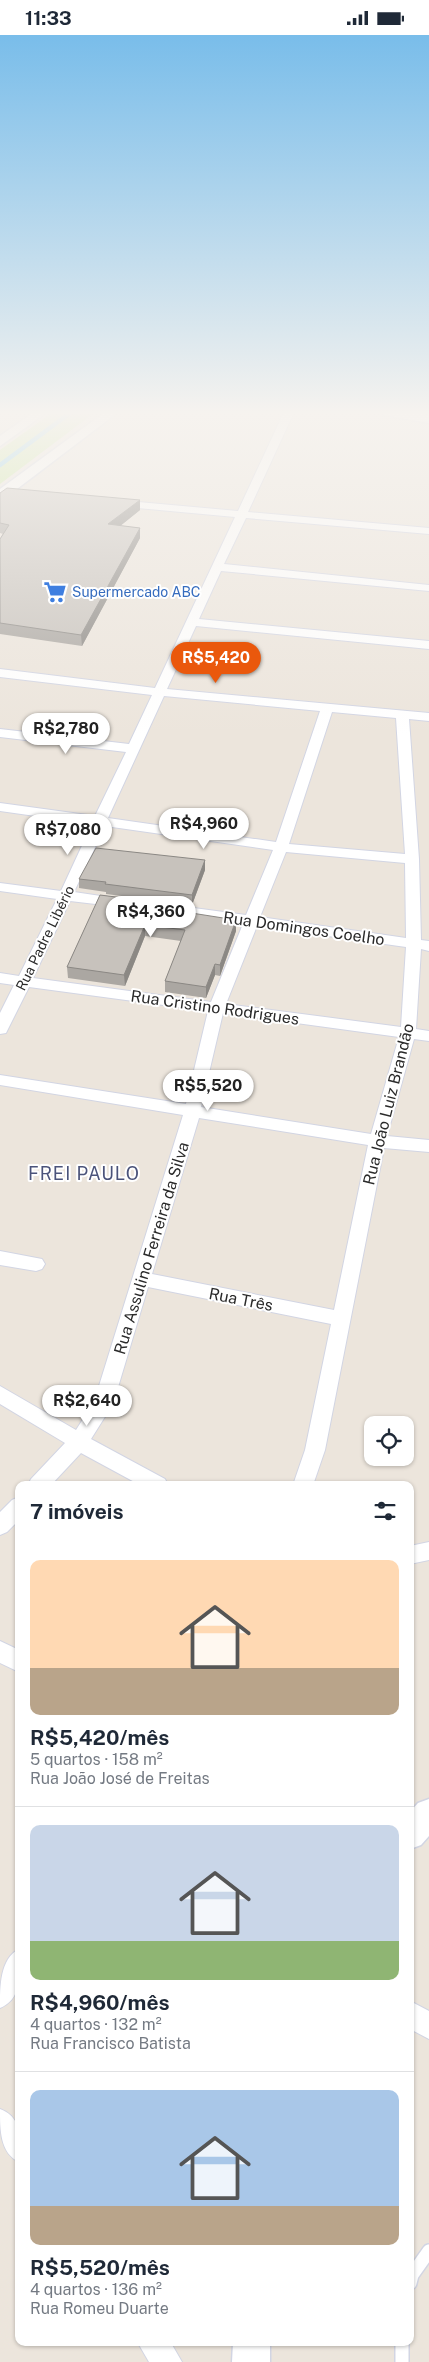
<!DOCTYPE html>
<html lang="pt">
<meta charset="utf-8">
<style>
:root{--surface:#fff;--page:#f6f6f7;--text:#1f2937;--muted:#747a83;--line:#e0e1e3;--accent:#ea580c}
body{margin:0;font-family:"Public Sans",sans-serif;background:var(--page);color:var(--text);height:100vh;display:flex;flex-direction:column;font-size:19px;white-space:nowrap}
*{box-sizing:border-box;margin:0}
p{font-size:16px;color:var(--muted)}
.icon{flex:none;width:28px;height:28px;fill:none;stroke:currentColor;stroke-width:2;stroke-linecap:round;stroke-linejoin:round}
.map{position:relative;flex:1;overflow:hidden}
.details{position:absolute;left:15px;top:1446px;width:399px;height:865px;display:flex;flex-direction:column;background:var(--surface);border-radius:10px;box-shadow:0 1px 4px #0004}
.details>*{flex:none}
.fabs{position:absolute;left:364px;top:1381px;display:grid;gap:10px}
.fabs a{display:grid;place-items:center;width:50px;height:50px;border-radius:10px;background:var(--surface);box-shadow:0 1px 4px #0004;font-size:25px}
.price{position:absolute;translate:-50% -42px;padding:0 11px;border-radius:18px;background:#fff;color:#222;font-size:16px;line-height:32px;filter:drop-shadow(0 1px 2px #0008)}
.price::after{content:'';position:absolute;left:50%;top:30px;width:15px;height:11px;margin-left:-8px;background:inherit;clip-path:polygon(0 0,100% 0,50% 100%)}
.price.active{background:var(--accent);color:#fff}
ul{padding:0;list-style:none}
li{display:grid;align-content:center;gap:10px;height:265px;padding:0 15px}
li+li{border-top:1px solid var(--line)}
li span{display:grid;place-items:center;height:155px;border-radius:10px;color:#555}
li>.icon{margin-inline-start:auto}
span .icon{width:90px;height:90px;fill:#fffc;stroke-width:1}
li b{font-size:21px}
h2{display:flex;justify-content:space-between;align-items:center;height:60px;padding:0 15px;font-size:21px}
.status{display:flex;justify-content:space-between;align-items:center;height:35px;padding:0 25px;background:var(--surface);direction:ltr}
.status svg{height:14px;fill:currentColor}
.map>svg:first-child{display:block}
.pitch{fill:#c5e896}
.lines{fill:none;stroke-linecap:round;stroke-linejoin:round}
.stream{stroke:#72caec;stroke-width:4.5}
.service-casing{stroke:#d2d5e3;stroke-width:16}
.minor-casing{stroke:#d2d5e3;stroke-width:2}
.tertiary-casing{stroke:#d2d5e3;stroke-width:3}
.service{stroke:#fff;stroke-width:13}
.minor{fill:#fff;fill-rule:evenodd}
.tertiary{fill:#fff;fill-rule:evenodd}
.wall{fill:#aba7a2}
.shaded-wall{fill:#8b8884}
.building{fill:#c7c2bc;stroke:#8b8884}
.labels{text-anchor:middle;stroke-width:4;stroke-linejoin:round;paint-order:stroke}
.far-shop-label{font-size:14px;fill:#366cbe;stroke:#fff;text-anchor:start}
.far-street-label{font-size:14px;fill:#2a2a2a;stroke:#fff}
.street-label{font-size:16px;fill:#2a2a2a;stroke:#fff}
.neighbourhood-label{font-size:18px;letter-spacing:1px;fill:#4b537a;stroke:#fff}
</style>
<div class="status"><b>11:33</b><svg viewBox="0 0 49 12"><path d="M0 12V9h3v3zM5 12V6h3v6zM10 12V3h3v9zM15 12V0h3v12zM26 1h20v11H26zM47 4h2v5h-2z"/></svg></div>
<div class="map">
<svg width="429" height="2327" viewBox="0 0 429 2327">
<rect width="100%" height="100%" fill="#ece5dc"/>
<path class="pitch" d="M 56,375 L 98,375 L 0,449 L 0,415 Z"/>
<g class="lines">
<path class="stream" d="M 0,430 L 74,375"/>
<defs>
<path id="service" d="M 410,2248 L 412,2240 L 429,2216
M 402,2308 L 402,2327"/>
<path id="minor" d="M 285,375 L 295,375 L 248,477 L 429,493 L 429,499 L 246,483 L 224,529 L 429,550 L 429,556 L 221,536 L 199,584 L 429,606 L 429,614 L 196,591 L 167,654 L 429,678 L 429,686 L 409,684 L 419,824 L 421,905 L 429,906 L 429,916 L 421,914 L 416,994 L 429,996 L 429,1006 L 414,1004 L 387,1101 L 429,1105 L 429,1117 L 384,1113 L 325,1415 L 313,1450 L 293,1450 L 305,1415 L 331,1289 L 148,1252 L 113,1369 L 91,1404 L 165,1444 L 168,1450 L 140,1450 L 81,1418 L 51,1450 L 28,1450 L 31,1444 L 65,1408 L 0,1369 L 0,1351 L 76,1395 L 94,1367 L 183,1080 L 0,1050 L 0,1040 L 186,1069 L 208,976 L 29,952 L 6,998 L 0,999 L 0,978 L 14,950 L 0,948 L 0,938 L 19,941 L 57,864 L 0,856 L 0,848 L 61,856 L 92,789 L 0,776 L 0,768 L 95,781 L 126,717 L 0,702 L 0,694 L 129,709 L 152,660 L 0,642 L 0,634 L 155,653 L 235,482 L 116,471 L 111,468 L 116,465 L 238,476 ZM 164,661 L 320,676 L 276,807 L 108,783 ZM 332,677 L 396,683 L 405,819 L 289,809 ZM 105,791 L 273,815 L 246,880 L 164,869 L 157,873 L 164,877 L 243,889 L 211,967 L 33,943 L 70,866 L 121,872 L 128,868 L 121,864 L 74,857 ZM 286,817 L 405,828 L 406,903 L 260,882 ZM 257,891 L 406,912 L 401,992 L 226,969 ZM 223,978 L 399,1002 L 371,1099 L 201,1072 ZM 199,1083 L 368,1110 L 334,1275 L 152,1239 Z
M 0,1216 L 42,1224 L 45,1229 L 42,1234 L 36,1236 L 0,1230 Z
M 19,1462 L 19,1485 L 7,1497 L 0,1500 L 0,1477 L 12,1465 Z
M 429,1507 L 429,1525 L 410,1529 L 410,1511 Z
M 0,1606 L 19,1615 L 19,1637 L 0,1628 Z
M 19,1914 C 19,1936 24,1963 0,1973 C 0,1951 0,1924 19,1914 Z
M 410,1966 L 429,1976 L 429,2004 L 410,1994 Z
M 0,2074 C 24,2083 19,2106 19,2127 C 0,2118 0,2095 0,2074 Z
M 138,2308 L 171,2308 L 182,2327 L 149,2327 Z"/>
<path id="tertiary" d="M 37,375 L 50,375 L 0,411 L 0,401 Z
M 108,375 L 121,375 L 5,463 L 0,464 L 0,454 Z
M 373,375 L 397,375 L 429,380 L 429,388 L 379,379 Z
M 429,1764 L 429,1801 L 421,1810 L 410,1814 L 410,1777 L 418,1768 Z
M 233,2308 L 270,2308 L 270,2327 L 232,2327 Z"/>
</defs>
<use href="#service" class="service-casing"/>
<use href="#minor" class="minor-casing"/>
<use href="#tertiary" class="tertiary-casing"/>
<use href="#service" class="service"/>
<use href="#minor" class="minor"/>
<use href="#tertiary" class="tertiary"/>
</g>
<path class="wall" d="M 0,458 L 140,465 L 140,475 L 120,491 L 140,493 L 140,503 L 82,611 L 0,599 L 0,504 L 3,499 L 0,498 Z
M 205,825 L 205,835 L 192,870 L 106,859 L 106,857 L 79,853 L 79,844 Z
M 100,860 L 187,871 L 187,878 L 236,896 L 220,941 L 215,940 L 206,963 L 165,957 L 165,946 L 181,906 L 145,901 L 125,951 L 68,943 L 67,932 Z"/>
<path class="shaded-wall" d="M 140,465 L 140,475 L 109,500 L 108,489 Z
M 140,493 L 140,503 L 82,611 L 81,600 Z
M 205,825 L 205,835 L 192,870 L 192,860 Z
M 236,885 L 236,896 L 220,941 L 220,930 Z
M 145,890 L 145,901 L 125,951 L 124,940 Z
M 215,929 L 215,940 L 206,963 L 206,952 Z"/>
<path class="building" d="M 7,453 L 140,465 L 108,489 L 140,493 L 81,600 L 0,588 L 0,504 L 9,490 L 0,488 L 0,458 Z
M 96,813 L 205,825 L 192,860 L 105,849 L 106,847 L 79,844 Z
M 100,860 L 187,871 L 185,877 L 236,885 L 220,930 L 215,929 L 206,952 L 165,946 L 185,895 L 145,890 L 124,940 L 67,932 Z"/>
<linearGradient id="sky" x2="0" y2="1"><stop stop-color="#79bdea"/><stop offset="0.54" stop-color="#f6f3ef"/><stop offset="1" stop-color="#f6f3ef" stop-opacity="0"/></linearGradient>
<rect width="429" height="700" fill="url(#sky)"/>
<defs>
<symbol id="supermarket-bare" viewBox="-9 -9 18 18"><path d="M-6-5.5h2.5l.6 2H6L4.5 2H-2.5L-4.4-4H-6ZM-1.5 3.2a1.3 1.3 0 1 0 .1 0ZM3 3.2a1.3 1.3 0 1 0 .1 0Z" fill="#3f7fe0" stroke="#fff" stroke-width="2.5" paint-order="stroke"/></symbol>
</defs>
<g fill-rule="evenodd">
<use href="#supermarket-bare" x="39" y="541" width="32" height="32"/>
</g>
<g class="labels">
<g class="far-shop-label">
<text x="72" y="562">Supermercado ABC</text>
</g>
<g class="far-street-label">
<text transform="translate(45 903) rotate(-64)" y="5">Rua Padre Libério</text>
</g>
<g class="street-label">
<text transform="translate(304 893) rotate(8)" y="6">Rua Domingos Coelho</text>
<text transform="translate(215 972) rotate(8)" y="6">Rua Cristino Rodrigues</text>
<text transform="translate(388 1069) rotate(-76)" y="6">Rua João Luiz Brandão</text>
<text transform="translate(151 1213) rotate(-73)" y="6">Rua Assulino Ferreira da Silva</text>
<text transform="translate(241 1264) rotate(11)" y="6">Rua Três</text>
</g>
<g class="neighbourhood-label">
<text x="84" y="1145">FREI PAULO</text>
</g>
</g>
</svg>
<div class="fabs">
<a><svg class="icon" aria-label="locate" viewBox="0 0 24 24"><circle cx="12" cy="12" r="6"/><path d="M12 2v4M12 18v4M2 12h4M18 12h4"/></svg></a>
</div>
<b class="price active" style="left:216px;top:649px">R$5,420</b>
<b class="price" style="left:66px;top:720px">R$2,780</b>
<b class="price" style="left:204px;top:815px">R$4,960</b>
<b class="price" style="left:68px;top:821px">R$7,080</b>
<b class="price" style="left:151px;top:903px">R$4,360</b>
<b class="price" style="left:208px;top:1077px">R$5,520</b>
<b class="price" style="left:87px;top:1392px">R$2,640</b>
<section class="details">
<h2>7 imóveis<svg class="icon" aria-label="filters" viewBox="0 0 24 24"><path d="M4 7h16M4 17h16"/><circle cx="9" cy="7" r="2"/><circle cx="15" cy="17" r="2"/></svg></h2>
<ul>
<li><span style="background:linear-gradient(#ffd9b3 70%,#b9a48a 0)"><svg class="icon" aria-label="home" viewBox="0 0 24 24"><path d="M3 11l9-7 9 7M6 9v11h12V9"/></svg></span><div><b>R$5,420/mês</b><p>5 quartos · 158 m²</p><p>Rua João José de Freitas</p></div></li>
<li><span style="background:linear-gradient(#c9d6e8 75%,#8fb573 0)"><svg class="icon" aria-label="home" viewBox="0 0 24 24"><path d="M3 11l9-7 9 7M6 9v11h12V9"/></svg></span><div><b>R$4,960/mês</b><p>4 quartos · 132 m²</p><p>Rua Francisco Batista</p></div></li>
<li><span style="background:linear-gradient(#a9c7e8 75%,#b9a48a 0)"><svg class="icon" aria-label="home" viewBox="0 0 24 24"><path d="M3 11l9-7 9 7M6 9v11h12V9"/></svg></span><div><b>R$5,520/mês</b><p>4 quartos · 136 m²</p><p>Rua Romeu Duarte</p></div></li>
</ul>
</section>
</div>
